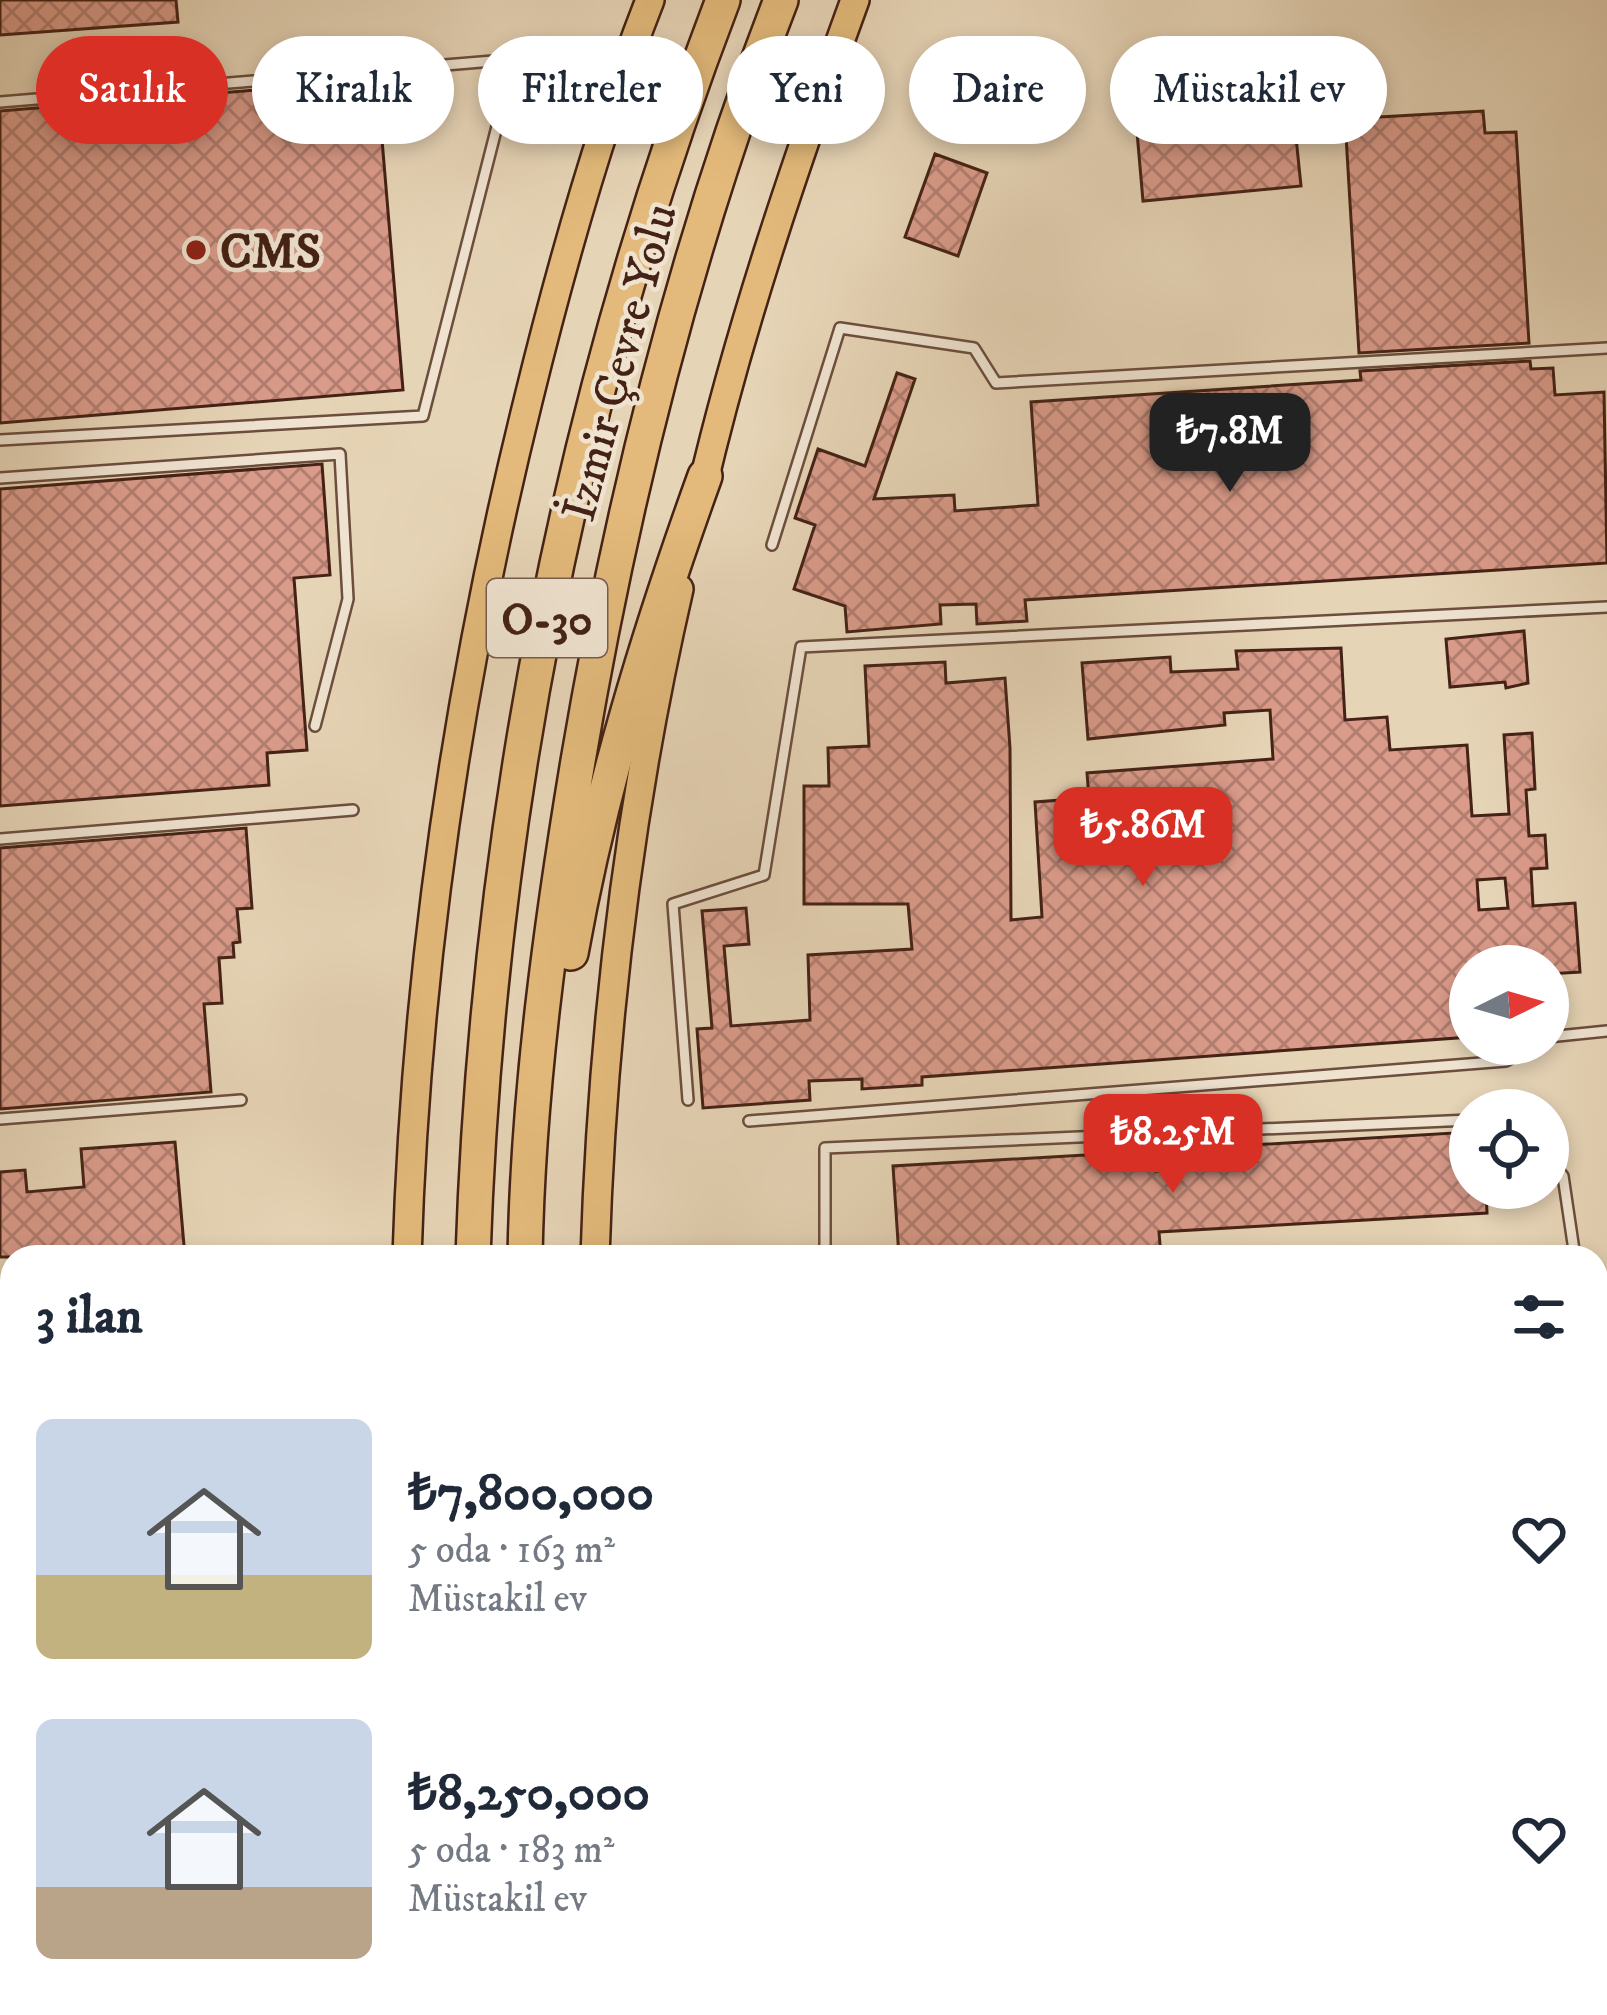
<!DOCTYPE html>
<html lang="tr">
<meta charset="utf-8">
<style>
:root{--surface:#fff;--page:#f6f6f7;--text:#1f2937;--muted:#747a83;--accent:#d93025}
body{margin:0;font-family:"IM FELL DW Pica",serif;background:var(--page);color:var(--text);height:100vh;display:flex;flex-direction:column;font-size:45px;white-space:nowrap}
*{box-sizing:border-box;margin:0}
p{font-size:39px;color:var(--muted)}
.icon{flex:none;width:66px;height:66px;fill:none;stroke:currentColor;stroke-width:2;stroke-linecap:round;stroke-linejoin:round}
.map{position:relative;flex:1;overflow:hidden}
.drawer{position:absolute;left:0px;top:1245px;width:1608px;height:771px;display:flex;flex-direction:column;background:var(--surface);border-radius:36px 36px 0 0;box-shadow:0 6px 18px #0003}
.drawer>*{flex:none}
.top-card{position:absolute;left:36px;top:36px;width:1536px;height:108px;display:flex;gap:24px}
.needle{width:78px;rotate:85deg}
.fabs{position:absolute;left:1449px;top:945px;display:grid;gap:24px}
.fabs a{display:grid;place-items:center;width:120px;height:120px;border-radius:50%;background:var(--surface);box-shadow:0 6px 18px #0003;font-size:60px}
.price{position:absolute;translate:-50% -102px;padding:0 27px;border-radius:24px;background:var(--accent);color:#fff;font-size:39px;line-height:78px;filter:drop-shadow(0 3px 6px #0008)}
.price::after{content:'';position:absolute;left:50%;top:72px;width:36px;height:27px;margin-left:-18px;background:inherit;clip-path:polygon(0 0,100% 0,50% 100%)}
.price.current{background:#222;color:#fff}
ul{padding:0;list-style:none}
li{display:flex;align-items:center;gap:36px;height:300px;padding:0 36px}
li span{display:grid;place-items:center;flex:none;width:336px;height:240px;border-radius:18px;color:#555}
li>.icon{margin-inline-start:auto}
span .icon{width:144px;height:144px;fill:#fffc;stroke-width:1}
li b{font-size:51px}
h2{display:flex;justify-content:space-between;align-items:center;height:144px;padding:0 36px;font-size:51px}
.tag{padding:0 42px;border-radius:54px;background:var(--surface);box-shadow:0 6px 18px #0003;font-size:42px;line-height:108px}
.tag.current{background:var(--accent);color:#fff}
.map>svg:first-child{display:block}
.building{fill:url(#building-cross-hatch);stroke:#442215;stroke-width:3;fill-rule:evenodd}
.lines{fill:none;stroke-linecap:round;stroke-linejoin:round}
.service-casing{stroke:#6c4e3d;stroke-width:14}
.primary-casing{stroke:#442215;stroke-width:32}
.motorway-casing{stroke:#442215;stroke-width:38}
.service{stroke:#efe3d0;stroke-width:9}
.primary{stroke:#e3ba7b;stroke-width:27}
.motorway{stroke:#e3ba7b;stroke-width:33}
.poi-dot{fill:#8f2418;stroke:#efe3d0;stroke-width:4.5}
.labels{text-anchor:middle;stroke-width:9;stroke-linejoin:round;paint-order:stroke}
.shield{fill:#efe3d0;stroke:#775c4d;stroke-width:3}
.shield-label{font-size:45px;font-weight:bold;fill:#442215}
.poi-label{font-size:48px;font-weight:bold;fill:#442215;stroke:#efe3d0;text-anchor:start}
.street-label{font-size:48px;fill:#442215;stroke:#efe3d0}
</style>
<div class="map">
<svg width="1607" height="2015" viewBox="0 0 1607 2015">
<defs>
<pattern id="building-cross-hatch" width="8" height="8" patternUnits="userSpaceOnUse" patternTransform="scale(3)"><rect width="8" height="8" fill="#da9b8a"/><path d="M0 0l8 8M0 8l8-8" fill="none" stroke="#b27e70"/></pattern>
</defs>
<rect width="100%" height="100%" fill="#e6d4b6"/>
<filter id="stains"><feTurbulence type="fractalNoise" baseFrequency=".00167" numOctaves="4"/><feColorMatrix values="0 0 0 0 .2 0 0 0 0 .09 0 0 0 0 .02 0 0 0 .5 -.17"/></filter>
<radialGradient id="worn" r=".72"><stop offset=".6" stop-color="#630" stop-opacity="0"/><stop offset="1" stop-color="#630" stop-opacity=".3"/></radialGradient>
<path class="building" d="M 0,0 L 176,0 L 178,22 L 0,35 Z
M 377,80 L 403,390 L 0,423 L 0,111 Z
M 1483,111 L 1485,133 L 1516,132 L 1529,343 L 1359,353 L 1345,119 Z
M 1294,118 L 1301,186 L 1143,201 L 1137,132 Z
M 935,154 L 987,173 L 958,256 L 905,237 Z
M 1530,361 L 1531,369 L 1553,368 L 1555,395 L 1604,392 L 1607,563 L 1025,600 L 1027,621 L 977,624 L 976,604 L 940,605 L 941,624 L 847,632 L 845,606 L 794,589 L 815,525 L 795,518 L 818,449 L 865,466 L 897,373 L 915,379 L 874,499 L 954,495 L 955,511 L 1038,505 L 1031,402 L 1361,380 L 1360,371 Z
M 322,464 L 330,575 L 294,578 L 307,750 L 267,753 L 269,785 L 0,806 L 0,489 Z
M 1524,631 L 1528,683 L 1506,688 L 1505,682 L 1450,687 L 1446,639 Z
M 1341,648 L 1345,720 L 1387,717 L 1390,750 L 1467,745 L 1472,816 L 1509,814 L 1504,735 L 1532,733 L 1535,789 L 1526,790 L 1529,836 L 1545,835 L 1547,868 L 1531,869 L 1533,906 L 1575,903 L 1580,972 L 1548,974 L 1548,966 L 1470,966 L 1470,1037 L 922,1077 L 922,1085 L 862,1089 L 862,1079 L 809,1081 L 810,1100 L 703,1108 L 697,1029 L 712,1028 L 702,911 L 746,908 L 749,944 L 724,946 L 731,1026 L 810,1020 L 808,955 L 912,949 L 908,904 L 804,904 L 804,786 L 829,786 L 828,748 L 869,746 L 865,666 L 945,662 L 946,683 L 1005,678 L 1010,748 L 1011,920 L 1042,917 L 1035,802 L 1089,798 L 1087,773 L 1273,759 L 1270,710 L 1224,713 L 1225,725 L 1088,739 L 1082,663 L 1170,657 L 1171,672 L 1238,669 L 1236,651 ZM 1505,878 L 1508,908 L 1479,910 L 1477,880 Z
M 246,828 L 252,908 L 237,909 L 240,942 L 233,943 L 234,957 L 219,958 L 222,1003 L 204,1004 L 211,1092 L 0,1109 L 0,848 Z
M 1470,1132 L 1470,1188 L 1486,1188 L 1487,1213 L 1159,1232 L 1161,1257 L 899,1257 L 893,1166 L 1154,1151 L 1156,1171 L 1219,1167 L 1218,1147 Z
M 175,1142 L 185,1257 L 0,1257 L 0,1172 L 25,1170 L 27,1192 L 84,1187 L 81,1149 Z"/>
<g class="lines">
<defs>
<path id="service" d="M 0,102 L 493,61 L 504,99 L 423,416 L 0,440
M 0,478 L 340,454 L 348,599 L 315,726
M 772,545 L 840,328 L 974,348 L 996,383 L 1607,348
M 0,839 L 353,810
M 1548,1037 L 1607,1031
M 688,1100 L 673,904 L 764,875 L 801,647 L 1607,607
M 0,1119 L 241,1100
M 749,1121 L 1506,1061 L 1536,1044
M 1548,1157 L 1563,1176 L 1575,1257
M 825,1257 L 825,1148 L 1470,1120
M 1596,1281 L 1607,1280
M 1596,1406 L 1601,1495 L 1596,1508
M 0,1505 L 12,1504
M 0,1856 L 12,1855
M 308,2004 L 309,2015
M 1351,2004 L 1352,2015"/>
<path id="primary" d="M 701,493 C 740,325 796,162 855,0
M 407,1257 C 416,967 458,683 528,401 C 561,266 599,130 650,0
M 595,1257 C 602,1034 629,806 679,589
M 449,2004 L 450,2015
M 636,2004 L 638,2015"/>
<path id="motorway" d="M 571,953 C 600,790 649,631 705,476
M 473,1257 C 487,830 570,399 723,0
M 525,1257 C 528,1091 551,924 578,761 C 622,501 685,246 781,0
M 476,2004 L 479,2015
M 513,2004 L 514,2015
M 569,2004 L 571,2015"/>
</defs>
<use href="#service" class="service-casing"/>
<use href="#primary" class="primary-casing"/>
<use href="#motorway" class="motorway-casing"/>
<use href="#service" class="service"/>
<use href="#primary" class="primary"/>
<use href="#motorway" class="motorway"/>
</g>
<circle class="poi-dot" cx="196" cy="250" r="12"/>
<g class="labels">
<rect class="shield" x="487" y="579" width="120" height="78" rx="9"/>
<g class="shield-label">
<text x="547" y="634">O-30</text>
</g>
<g class="poi-label">
<text x="220" y="267">CMS</text>
</g>
<g class="street-label">
<text transform="translate(618 362) rotate(-75)" y="17">İzmir Çevre Yolu</text>
</g>
</g>
<rect width="100%" height="100%" filter="url(#stains)"/>
<rect width="100%" height="100%" fill="url(#worn)"/>
</svg>
<div class="fabs">
<a><svg class="needle" viewBox="-14 -14 28 28"><path d="M0-13l5 13h-10z" fill="#e53935"/><path d="M0 13l5-13h-10z" fill="#747a83"/></svg></a>
<a><svg class="icon" aria-label="locate" viewBox="0 0 24 24"><circle cx="12" cy="12" r="6"/><path d="M12 2v4M12 18v4M2 12h4M18 12h4"/></svg></a>
</div>
<b class="price current" style="left:1230px;top:495px">₺7.8M</b>
<b class="price" style="left:1143px;top:889px">₺5.86M</b>
<b class="price" style="left:1173px;top:1196px">₺8.25M</b>
<div class="top-card">
<a class="tag current">Satılık</a>
<a class="tag">Kiralık</a>
<a class="tag">Filtreler</a>
<a class="tag">Yeni</a>
<a class="tag">Daire</a>
<a class="tag">Müstakil ev</a>
</div>
<section class="drawer">
<h2>3 ilan<svg class="icon" aria-label="filters" viewBox="0 0 24 24"><path d="M4 7h16M4 17h16"/><circle cx="9" cy="7" r="2"/><circle cx="15" cy="17" r="2"/></svg></h2>
<ul>
<li><span style="background:linear-gradient(#c9d6e8 65%,#c2b280 0)"><svg class="icon" aria-label="home" viewBox="0 0 24 24"><path d="M3 11l9-7 9 7M6 9v11h12V9"/></svg></span><div><b>₺7,800,000</b><p>5 oda · 163 m²</p><p>Müstakil ev</p></div><svg class="icon" aria-label="heart" viewBox="0 0 24 24"><path d="M12 20l-8-8c-3-5 5-10 8-4 3-6 11-1 8 4z"/></svg></li>
<li><span style="background:linear-gradient(#c9d6e8 70%,#b9a48a 0)"><svg class="icon" aria-label="home" viewBox="0 0 24 24"><path d="M3 11l9-7 9 7M6 9v11h12V9"/></svg></span><div><b>₺8,250,000</b><p>5 oda · 183 m²</p><p>Müstakil ev</p></div><svg class="icon" aria-label="heart" viewBox="0 0 24 24"><path d="M12 20l-8-8c-3-5 5-10 8-4 3-6 11-1 8 4z"/></svg></li>
</ul>
</section>
</div>
